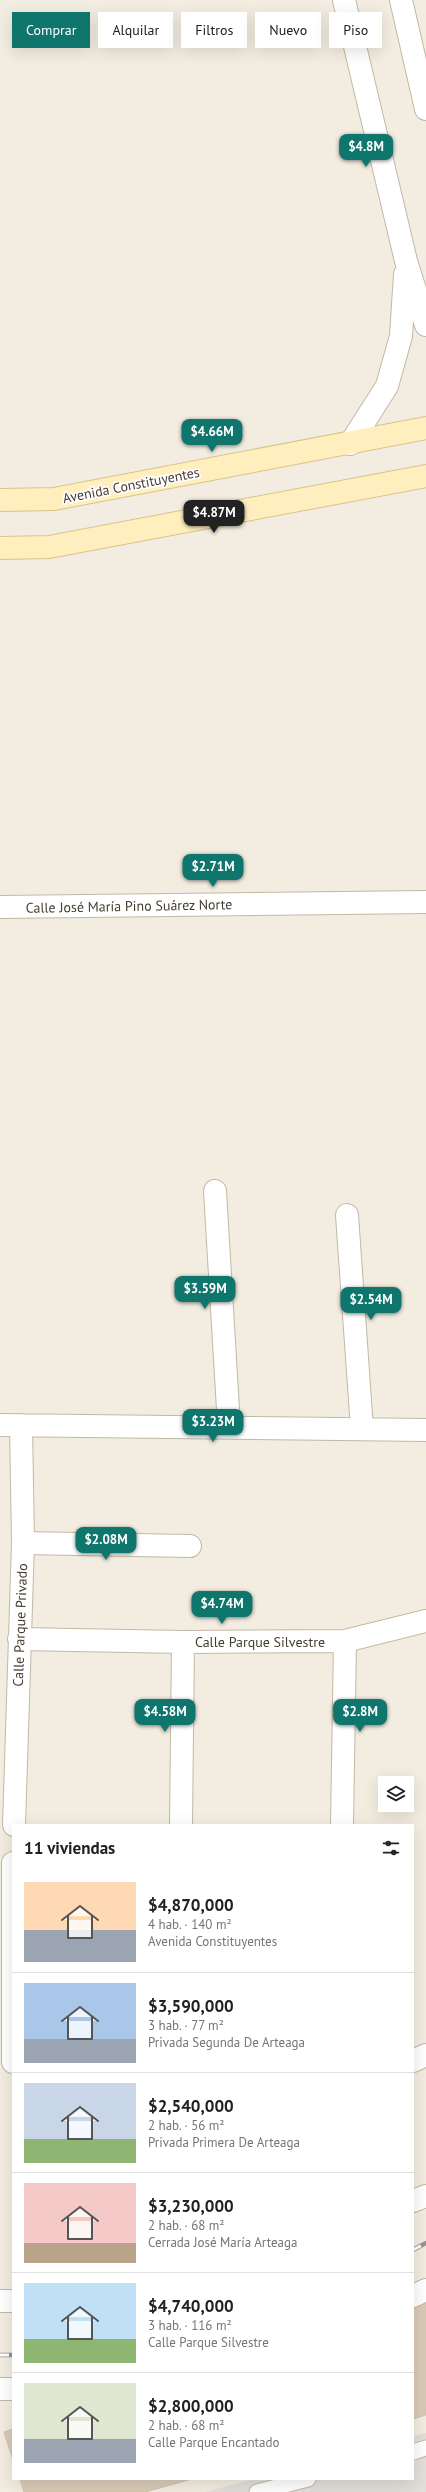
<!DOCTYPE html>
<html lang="es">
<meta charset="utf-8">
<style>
:root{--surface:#fff;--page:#f6f6f6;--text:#202124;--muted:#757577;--line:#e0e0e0;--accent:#0f766e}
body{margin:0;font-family:"PT Sans",sans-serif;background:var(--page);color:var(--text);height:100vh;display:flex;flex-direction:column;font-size:15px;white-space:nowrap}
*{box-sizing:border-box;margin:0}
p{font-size:13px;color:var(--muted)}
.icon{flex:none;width:22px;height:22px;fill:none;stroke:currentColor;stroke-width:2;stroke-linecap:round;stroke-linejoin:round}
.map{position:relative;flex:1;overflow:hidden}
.panel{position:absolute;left:12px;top:1824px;width:402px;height:656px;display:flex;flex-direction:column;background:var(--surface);border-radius:0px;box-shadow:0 4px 16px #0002}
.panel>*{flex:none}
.banner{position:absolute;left:12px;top:12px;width:402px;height:36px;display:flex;gap:8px}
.fabs{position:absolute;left:378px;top:1776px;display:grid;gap:8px}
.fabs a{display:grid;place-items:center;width:36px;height:36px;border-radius:0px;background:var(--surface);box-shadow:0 4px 16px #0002;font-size:20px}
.price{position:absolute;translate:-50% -34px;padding:0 9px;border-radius:8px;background:var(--accent);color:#fff;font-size:13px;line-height:26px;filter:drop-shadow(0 1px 2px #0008)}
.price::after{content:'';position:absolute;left:50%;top:24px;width:12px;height:9px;margin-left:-6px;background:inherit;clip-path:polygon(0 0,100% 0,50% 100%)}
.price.on{background:#222;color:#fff}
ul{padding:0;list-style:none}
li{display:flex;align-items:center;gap:12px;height:100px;padding:0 12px}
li+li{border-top:1px solid var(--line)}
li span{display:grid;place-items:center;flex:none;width:112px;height:80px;border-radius:0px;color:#555}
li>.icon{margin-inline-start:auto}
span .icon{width:48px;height:48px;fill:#fffc;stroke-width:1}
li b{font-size:17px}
h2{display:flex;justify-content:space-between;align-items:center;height:48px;padding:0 12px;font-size:17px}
.tag{padding:0 14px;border-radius:0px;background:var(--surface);box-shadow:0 4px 16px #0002;font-size:14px;line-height:36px}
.tag.on{background:var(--accent);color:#fff}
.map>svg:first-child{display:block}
.parking{fill:#e2dfdb}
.building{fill:#d9ccb8;stroke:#d1c1a8}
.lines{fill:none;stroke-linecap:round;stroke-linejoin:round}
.service-casing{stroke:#c2b8a6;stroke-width:17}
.minor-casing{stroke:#c2b8a6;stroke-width:24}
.tertiary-casing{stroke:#c2b8a6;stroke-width:24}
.secondary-casing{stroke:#d8c48b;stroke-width:24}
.service{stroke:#fff;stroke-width:15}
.minor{stroke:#fff;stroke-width:22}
.tertiary{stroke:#fff;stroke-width:22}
.secondary{stroke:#ffefbf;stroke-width:22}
.rail-casing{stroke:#939393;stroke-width:4.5}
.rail{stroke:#fff;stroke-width:3;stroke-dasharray:9;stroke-linecap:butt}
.labels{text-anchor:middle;stroke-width:3.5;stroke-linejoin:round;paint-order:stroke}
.street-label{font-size:14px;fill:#453d31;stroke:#fff}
</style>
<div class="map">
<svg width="426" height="2492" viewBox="0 0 426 2492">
<rect width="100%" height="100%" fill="#f3ede1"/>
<path class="parking" d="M 426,2433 L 426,2492 L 205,2492 L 254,2479 L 413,2479 L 413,2436 Z"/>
<path class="building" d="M 426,2300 L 426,2415 L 413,2419 L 413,2305 Z
M 13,2429 L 13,2460 L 4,2432 Z
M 20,2479 L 192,2479 L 145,2492 L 24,2492 Z"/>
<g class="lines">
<defs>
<path id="service" d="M 413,2452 L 426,2448
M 257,2492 L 308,2479"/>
<path id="minor" d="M 0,907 L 426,902
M 215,1191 L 229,1426
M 347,1215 L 362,1429
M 0,1425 L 426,1430
M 23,1543 L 190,1546
M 19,1639 L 183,1642 L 345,1641 L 426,1621
M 14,1825 L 23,1543 L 21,1425
M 181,1825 L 183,1642
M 342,1825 L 345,1641
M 13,1863 L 13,2062
M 413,2061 L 426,2055
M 413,2201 L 426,2196
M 413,2296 L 426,2290
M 0,2301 L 13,2301
M 0,2389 L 13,2389"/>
<path id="tertiary" d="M 344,0 L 406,261 L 426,325
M 401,0 L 426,109
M 350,444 L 387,386 L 401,336 L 405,274"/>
<path id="secondary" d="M 0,500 L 54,499 L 426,428
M 0,548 L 49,547 L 426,476"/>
</defs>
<use href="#service" class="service-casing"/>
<use href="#minor" class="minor-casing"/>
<use href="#tertiary" class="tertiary-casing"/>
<use href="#secondary" class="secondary-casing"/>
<use href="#service" class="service"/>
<use href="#minor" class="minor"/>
<use href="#tertiary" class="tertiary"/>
<use href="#secondary" class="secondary"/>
<defs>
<path id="rail" d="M 413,2250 L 426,2243
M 0,2355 L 13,2355"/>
</defs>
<use href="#rail" class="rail-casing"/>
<use href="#rail" class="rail"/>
</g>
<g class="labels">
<g class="street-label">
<text transform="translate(131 485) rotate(-11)" y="5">Avenida Constituyentes</text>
<text transform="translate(129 906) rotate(-1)" y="5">Calle José María Pino Suárez Norte</text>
<text transform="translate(20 1625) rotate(-88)" y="5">Calle Parque Privado</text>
<text x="260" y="1647">Calle Parque Silvestre</text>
</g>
</g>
</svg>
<div class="fabs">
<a><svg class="icon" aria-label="layers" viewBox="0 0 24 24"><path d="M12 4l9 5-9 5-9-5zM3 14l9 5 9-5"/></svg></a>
</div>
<b class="price" style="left:366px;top:168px">$4.8M</b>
<b class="price" style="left:212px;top:453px">$4.66M</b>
<b class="price on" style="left:214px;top:534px">$4.87M</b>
<b class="price" style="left:213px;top:888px">$2.71M</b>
<b class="price" style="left:205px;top:1310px">$3.59M</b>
<b class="price" style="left:371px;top:1321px">$2.54M</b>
<b class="price" style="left:213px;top:1443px">$3.23M</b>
<b class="price" style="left:106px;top:1561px">$2.08M</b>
<b class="price" style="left:222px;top:1625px">$4.74M</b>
<b class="price" style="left:165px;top:1733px">$4.58M</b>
<b class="price" style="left:360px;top:1733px">$2.8M</b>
<div class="banner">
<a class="tag on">Comprar</a>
<a class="tag">Alquilar</a>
<a class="tag">Filtros</a>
<a class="tag">Nuevo</a>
<a class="tag">Piso</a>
</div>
<section class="panel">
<h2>11 viviendas<svg class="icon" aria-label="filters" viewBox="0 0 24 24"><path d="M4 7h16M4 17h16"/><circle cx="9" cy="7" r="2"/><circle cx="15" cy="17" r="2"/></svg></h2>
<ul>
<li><span style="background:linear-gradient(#ffd9b3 60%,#9aa5b1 0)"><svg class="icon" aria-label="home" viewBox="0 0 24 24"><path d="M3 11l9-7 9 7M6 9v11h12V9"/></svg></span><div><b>$4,870,000</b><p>4 hab. · 140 m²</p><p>Avenida Constituyentes</p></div></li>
<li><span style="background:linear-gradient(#a9c7e8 70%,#9aa5b1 0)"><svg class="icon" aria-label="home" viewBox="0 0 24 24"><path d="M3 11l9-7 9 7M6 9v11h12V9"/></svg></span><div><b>$3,590,000</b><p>3 hab. · 77 m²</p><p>Privada Segunda De Arteaga</p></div></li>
<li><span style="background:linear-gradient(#c9d6e8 70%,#8fb573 0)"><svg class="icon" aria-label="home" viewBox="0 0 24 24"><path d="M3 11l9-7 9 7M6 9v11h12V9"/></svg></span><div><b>$2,540,000</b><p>2 hab. · 56 m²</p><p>Privada Primera De Arteaga</p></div></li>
<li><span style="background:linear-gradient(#f6c9c9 75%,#b9a48a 0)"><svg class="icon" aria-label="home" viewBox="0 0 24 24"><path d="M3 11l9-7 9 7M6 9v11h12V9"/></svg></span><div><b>$3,230,000</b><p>2 hab. · 68 m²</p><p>Cerrada José María Arteaga</p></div></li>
<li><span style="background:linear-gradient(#bfe0f5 70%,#8fb573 0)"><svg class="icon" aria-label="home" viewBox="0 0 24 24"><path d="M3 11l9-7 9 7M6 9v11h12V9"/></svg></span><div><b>$4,740,000</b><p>3 hab. · 116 m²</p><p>Calle Parque Silvestre</p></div></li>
<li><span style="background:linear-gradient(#dfe7d0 70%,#9aa5b1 0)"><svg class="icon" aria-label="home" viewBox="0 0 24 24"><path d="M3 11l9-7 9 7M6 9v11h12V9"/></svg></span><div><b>$2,800,000</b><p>2 hab. · 68 m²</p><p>Calle Parque Encantado</p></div></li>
</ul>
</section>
</div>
